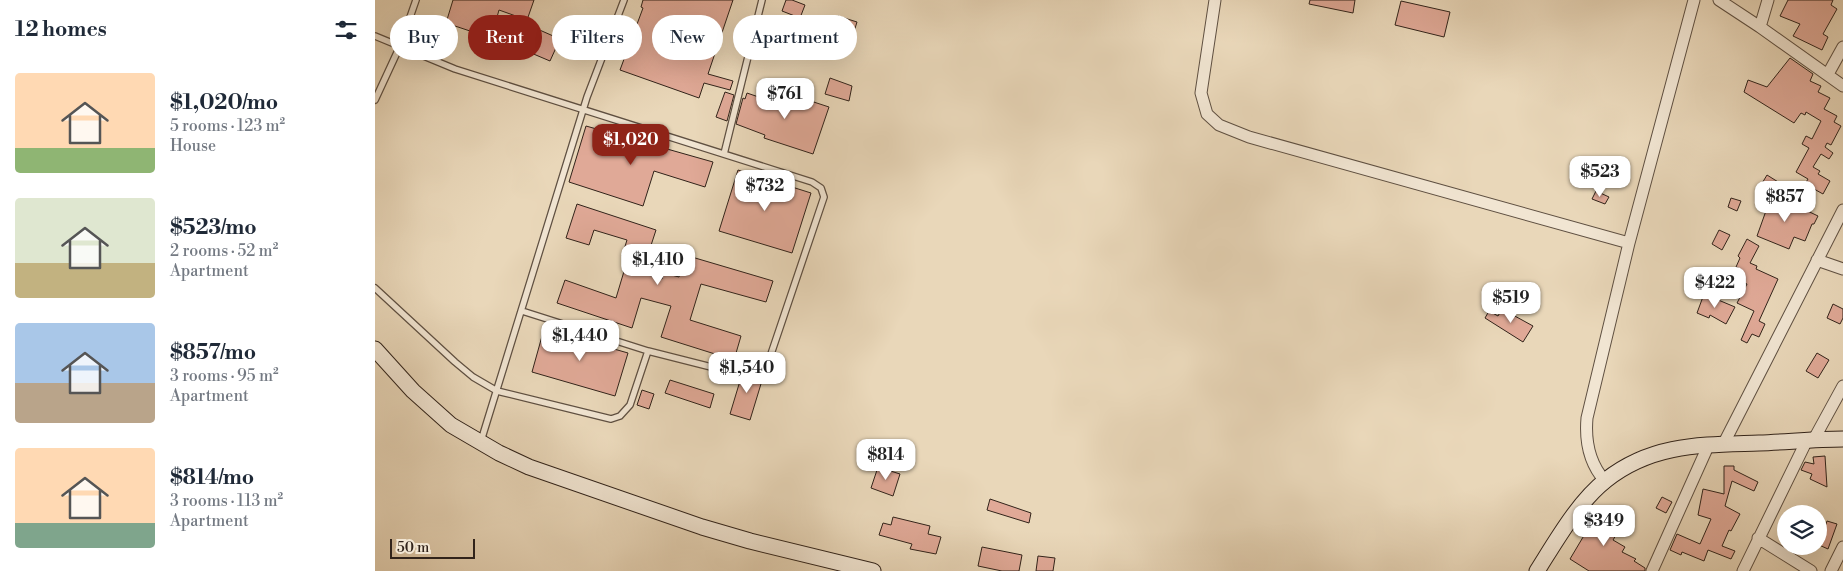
<!DOCTYPE html>
<meta charset="utf-8">
<style>
:root{--surface:#fff;--page:#f6f6f7;--text:#1f2937;--muted:#747a83;--accent:#8f2418}
body{margin:0;font-family:"Libre Bodoni",serif;background:var(--page);color:var(--text);height:100vh;display:flex;flex-direction:column;font-size:19px;white-space:nowrap}
*{box-sizing:border-box;margin:0}
p{font-size:16px;color:var(--muted)}
.icon{flex:none;width:28px;height:28px;fill:none;stroke:currentColor;stroke-width:2;stroke-linecap:round;stroke-linejoin:round}
.map{position:relative;flex:1;overflow:hidden}
.details{display:flex;flex-direction:column;background:var(--surface);width:375px}
.details>*{flex:none}
.top-card{position:absolute;left:15px;top:15px;width:475px;height:45px;display:flex;gap:10px}
.fabs{position:absolute;left:1402px;top:505px;display:grid;gap:10px}
.fabs a{display:grid;place-items:center;width:50px;height:50px;border-radius:50%;background:var(--surface);box-shadow:0 5px 20px #0002;font-size:25px}
.scale{position:absolute;left:15px;bottom:12px;width:85px;box-sizing:border-box;padding-left:5px;border:2px solid #31231a;border-top:0;font-size:14px;line-height:18px;white-space:nowrap;color:#31231a;-webkit-text-stroke:4px #f1e5d2;paint-order:stroke}
.price{position:absolute;translate:-50% -42px;padding:0 11px;border-radius:10px;background:#fff;color:#222;font-size:16px;line-height:32px;filter:drop-shadow(0 1px 2px #0008)}
.price::after{content:'';position:absolute;left:50%;top:30px;width:15px;height:11px;margin-left:-8px;background:inherit;clip-path:polygon(0 0,100% 0,50% 100%)}
.price.on{background:var(--accent);color:#fff}
ul{padding:0;list-style:none}
li{display:flex;align-items:center;gap:15px;height:125px;padding:0 15px}
li span{display:grid;place-items:center;flex:none;width:140px;height:100px;border-radius:5px;color:#555}
li>.icon{margin-inline-start:auto}
span .icon{width:60px;height:60px;fill:#fffc;stroke-width:1}
li b{font-size:21px}
h2{display:flex;justify-content:space-between;align-items:center;height:60px;padding:0 15px;font-size:21px}
.tag{padding:0 18px;border-radius:22px;background:var(--surface);box-shadow:0 5px 20px #0002;font-size:18px;line-height:45px}
.tag.on{background:var(--accent);color:#fff}
main{display:flex;flex:1;min-height:0}
.map>svg:first-child{display:block}
.building{fill:#e0a997;stroke:#31231a}
.lines{fill:none;stroke-linecap:round;stroke-linejoin:round}
.lane-casing{stroke:#5f5042;stroke-width:8}
.street-casing{stroke:#5f5042;stroke-width:13}
.secondary-casing{stroke:#31231a;stroke-width:17}
.lane{stroke:#f1e5d2;stroke-width:5.5}
.street{stroke:#f1e5d2;stroke-width:11}
.secondary{stroke:#f1e5d2;stroke-width:15}
</style>
<main>
<section class="details">
<h2>12 homes<svg class="icon" aria-label="filters" viewBox="0 0 24 24"><path d="M4 7h16M4 17h16"/><circle cx="9" cy="7" r="2"/><circle cx="15" cy="17" r="2"/></svg></h2>
<ul>
<li><span style="background:linear-gradient(#ffd9b3 75%,#8fb573 0)"><svg class="icon" aria-label="home" viewBox="0 0 24 24"><path d="M3 11l9-7 9 7M6 9v11h12V9"/></svg></span><div><b>$1,020/mo</b><p>5 rooms · 123 m²</p><p>House</p></div></li>
<li><span style="background:linear-gradient(#dfe7d0 65%,#c2b280 0)"><svg class="icon" aria-label="home" viewBox="0 0 24 24"><path d="M3 11l9-7 9 7M6 9v11h12V9"/></svg></span><div><b>$523/mo</b><p>2 rooms · 52 m²</p><p>Apartment</p></div></li>
<li><span style="background:linear-gradient(#a9c7e8 60%,#b9a48a 0)"><svg class="icon" aria-label="home" viewBox="0 0 24 24"><path d="M3 11l9-7 9 7M6 9v11h12V9"/></svg></span><div><b>$857/mo</b><p>3 rooms · 95 m²</p><p>Apartment</p></div></li>
<li><span style="background:linear-gradient(#ffd9b3 75%,#7fa58c 0)"><svg class="icon" aria-label="home" viewBox="0 0 24 24"><path d="M3 11l9-7 9 7M6 9v11h12V9"/></svg></span><div><b>$814/mo</b><p>3 rooms · 113 m²</p><p>Apartment</p></div></li>
</ul>
</section>
<div class="map">
<svg width="1468" height="571" viewBox="0 0 1468 571">
<rect width="100%" height="100%" fill="#e9d7b9"/>
<filter id="stains"><feTurbulence type="fractalNoise" baseFrequency=".004" numOctaves="4"/><feColorMatrix values="0 0 0 0 .2 0 0 0 0 .09 0 0 0 0 .02 0 0 0 .5 -.17"/></filter>
<radialGradient id="worn" r=".72"><stop offset=".6" stop-color="#630" stop-opacity="0"/><stop offset="1" stop-color="#630" stop-opacity=".3"/></radialGradient>
<path class="building" d="M 78,0 L 159,0 L 152,20 L 124,10 L 116,38 L 71,23 Z
M 268,0 L 358,0 L 333,74 L 358,81 L 355,90 L 329,83 L 324,98 L 245,70 L 268,8 L 266,7 Z
M 411,0 L 417,0 L 430,5 L 425,18 L 407,11 Z
M 935,0 L 980,0 L 978,13 L 934,4 Z
M 1413,0 L 1458,0 L 1456,5 L 1462,9 L 1448,34 L 1453,37 L 1447,50 L 1418,36 L 1425,24 L 1405,16 Z
M 1026,1 L 1075,12 L 1069,37 L 1020,25 Z
M 463,16 L 482,22 L 477,38 L 463,33 L 464,29 L 459,27 Z
M 151,24 L 185,39 L 175,61 L 142,47 Z
M 410,32 L 430,34 L 428,50 L 408,48 Z
M 461,39 L 477,41 L 473,55 L 458,50 Z
M 1415,58 L 1438,74 L 1435,81 L 1446,86 L 1443,92 L 1455,98 L 1449,109 L 1462,116 L 1459,122 L 1466,126 L 1456,145 L 1452,143 L 1450,147 L 1458,153 L 1454,159 L 1446,154 L 1438,167 L 1445,171 L 1443,174 L 1455,181 L 1448,194 L 1430,184 L 1433,179 L 1421,172 L 1434,148 L 1427,144 L 1431,136 L 1437,139 L 1446,121 L 1431,112 L 1430,115 L 1426,113 L 1419,123 L 1369,92 L 1373,80 L 1392,87 Z
M 455,78 L 477,86 L 474,101 L 450,94 Z
M 405,91 L 454,107 L 438,154 L 389,138 L 390,135 L 361,124 L 368,98 L 370,99 L 372,93 L 401,103 Z
M 350,92 L 359,95 L 352,121 L 341,117 Z
M 211,126 L 338,162 L 330,187 L 279,171 L 268,206 L 194,182 Z
M 363,170 L 436,193 L 417,253 L 344,231 Z
M 1392,175 L 1408,185 L 1403,196 L 1386,185 Z
M 1221,191 L 1234,197 L 1230,204 L 1217,199 Z
M 1397,194 L 1443,216 L 1439,224 L 1437,224 L 1430,241 L 1419,237 L 1414,249 L 1382,236 Z
M 1356,198 L 1366,201 L 1362,211 L 1353,207 Z
M 202,204 L 281,230 L 267,273 L 287,279 L 289,273 L 304,277 L 310,255 L 398,281 L 391,302 L 326,284 L 315,320 L 366,336 L 359,360 L 286,337 L 296,306 L 266,298 L 257,328 L 182,303 L 190,280 L 241,298 L 253,258 L 247,256 L 252,240 L 219,230 L 214,245 L 191,238 Z
M 1344,230 L 1355,235 L 1347,250 L 1337,244 Z
M 1372,239 L 1384,246 L 1375,263 L 1382,266 L 1381,269 L 1403,279 L 1384,321 L 1390,324 L 1384,337 L 1377,334 L 1372,343 L 1366,340 L 1379,311 L 1362,303 L 1372,284 L 1362,280 L 1367,270 L 1361,267 L 1365,258 L 1363,256 Z
M 1329,294 L 1360,307 L 1351,324 L 1335,315 L 1334,318 L 1322,313 Z
M 1458,304 L 1468,309 L 1468,318 L 1465,324 L 1452,318 Z
M 1127,309 L 1158,326 L 1148,342 L 1110,318 L 1114,311 L 1123,316 Z
M 169,329 L 253,353 L 240,396 L 157,372 Z
M 1442,353 L 1454,360 L 1443,378 L 1431,371 Z
M 368,371 L 376,371 L 389,374 L 375,420 L 355,414 Z
M 295,380 L 339,394 L 335,408 L 290,393 Z
M 267,390 L 279,394 L 274,409 L 262,405 Z
M 1450,456 L 1452,487 L 1435,479 L 1437,474 L 1426,470 L 1430,462 L 1439,464 L 1438,457 Z
M 1349,466 L 1359,466 L 1359,470 L 1383,482 L 1379,491 L 1357,481 L 1350,506 L 1365,514 L 1356,531 L 1354,530 L 1347,546 L 1360,551 L 1356,559 L 1333,550 L 1329,561 L 1307,552 L 1306,555 L 1295,550 L 1302,534 L 1325,544 L 1336,519 L 1323,515 L 1328,489 L 1349,494 Z
M 503,467 L 525,474 L 518,496 L 496,488 Z
M 1287,497 L 1297,502 L 1291,513 L 1281,508 Z
M 615,499 L 656,513 L 654,523 L 612,510 Z
M 1231,508 L 1250,520 L 1238,540 L 1250,547 L 1247,552 L 1261,559 L 1259,561 L 1270,568 L 1270,571 L 1214,571 L 1195,559 L 1220,517 L 1224,519 Z
M 518,517 L 555,526 L 553,534 L 566,537 L 561,554 L 535,549 L 537,544 L 504,535 L 508,523 L 516,525 Z
M 1452,521 L 1462,524 L 1453,549 L 1444,545 Z
M 607,547 L 647,555 L 644,571 L 627,571 L 603,566 Z
M 663,556 L 680,558 L 678,571 L 661,571 Z"/>
<g class="lines">
<defs>
<path id="lane" d="M 0,36 L 80,69 L 437,182 L 446,188 L 449,197 L 396,354 L 388,365 L 360,367 L 352,371 L 273,351 L 147,311
M 0,100 L 25,46 L 41,0
M 349,154 L 387,0
M 0,288 L 80,362 L 98,377 L 122,391 L 236,419 L 245,416 L 255,405 L 273,351
M 106,441 L 212,97 L 249,0"/>
<path id="street" d="M 840,0 L 826,93 L 832,114 L 844,125 L 874,137 L 1254,243
M 1344,0 L 1385,27 L 1468,86
M 1385,27 L 1393,0
M 1453,74 L 1468,47
M 1442,260 L 1468,269
M 1439,439 L 1468,386
M 1349,443 L 1468,210
M 1230,481 C 1214,463 1210,441 1212,418 L 1254,243 L 1319,0
M 1383,538 L 1436,571
M 1277,571 L 1334,444
M 1368,571 L 1432,440
M 1456,571 L 1468,547"/>
<path id="secondary" d="M 0,349 L 38,391 L 76,425 L 124,453 L 154,467 L 327,527 L 375,541 L 498,571
M 1162,571 C 1181,541 1203,502 1231,480 C 1278,443 1328,445 1384,443 C 1412,442 1440,439 1468,439"/>
</defs>
<use href="#lane" class="lane-casing"/>
<use href="#street" class="street-casing"/>
<use href="#secondary" class="secondary-casing"/>
<use href="#lane" class="lane"/>
<use href="#street" class="street"/>
<use href="#secondary" class="secondary"/>
</g>
<rect width="100%" height="100%" filter="url(#stains)"/>
<rect width="100%" height="100%" fill="url(#worn)"/>
</svg>
<div class="fabs">
<a><svg class="icon" aria-label="layers" viewBox="0 0 24 24"><path d="M12 4l9 5-9 5-9-5zM3 14l9 5 9-5"/></svg></a>
</div>
<div class="scale">50 m</div>
<b class="price" style="left:410px;top:120px">$761</b>
<b class="price on" style="left:256px;top:166px">$1,020</b>
<b class="price" style="left:1225px;top:198px">$523</b>
<b class="price" style="left:390px;top:212px">$732</b>
<b class="price" style="left:1410px;top:223px">$857</b>
<b class="price" style="left:283px;top:286px">$1,410</b>
<b class="price" style="left:1340px;top:309px">$422</b>
<b class="price" style="left:1136px;top:324px">$519</b>
<b class="price" style="left:205px;top:362px">$1,440</b>
<b class="price" style="left:372px;top:394px">$1,540</b>
<b class="price" style="left:511px;top:481px">$814</b>
<b class="price" style="left:1229px;top:547px">$349</b>
<div class="top-card">
<a class="tag">Buy</a>
<a class="tag on">Rent</a>
<a class="tag">Filters</a>
<a class="tag">New</a>
<a class="tag">Apartment</a>
</div>
</div>
</main>
